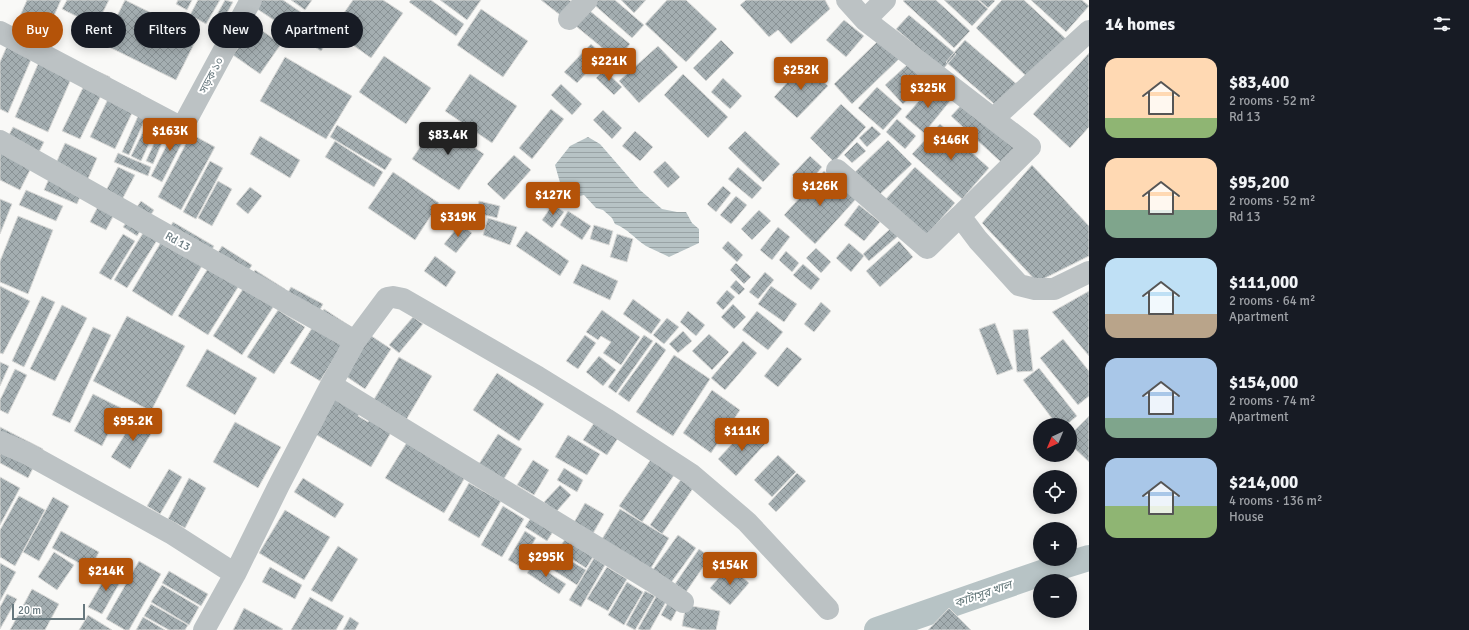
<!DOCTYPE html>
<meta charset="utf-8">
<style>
:root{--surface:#171b24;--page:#20242c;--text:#f1f3f6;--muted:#9ea1a6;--accent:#b45309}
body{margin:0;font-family:Signika,"Noto Sans Bengali",sans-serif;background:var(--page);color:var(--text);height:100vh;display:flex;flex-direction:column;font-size:15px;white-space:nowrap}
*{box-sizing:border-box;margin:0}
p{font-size:13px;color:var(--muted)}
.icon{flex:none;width:22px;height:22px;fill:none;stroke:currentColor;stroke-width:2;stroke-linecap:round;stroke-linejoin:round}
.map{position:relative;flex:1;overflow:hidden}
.panel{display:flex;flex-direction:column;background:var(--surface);width:380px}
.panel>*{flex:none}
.banner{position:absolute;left:12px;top:12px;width:380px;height:36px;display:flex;gap:8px}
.needle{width:26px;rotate:224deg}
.tools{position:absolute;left:1033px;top:418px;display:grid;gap:8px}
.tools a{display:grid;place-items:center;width:44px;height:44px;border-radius:50%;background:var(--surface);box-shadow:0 2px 10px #0003;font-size:20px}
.scale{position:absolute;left:12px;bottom:10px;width:73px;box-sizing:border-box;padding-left:4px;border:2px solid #67787e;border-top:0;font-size:11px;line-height:14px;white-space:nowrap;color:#67787e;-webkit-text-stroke:3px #fff;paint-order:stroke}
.price{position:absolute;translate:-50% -34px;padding:0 9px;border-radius:4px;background:var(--accent);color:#fff;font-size:13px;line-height:26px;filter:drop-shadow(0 1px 2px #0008)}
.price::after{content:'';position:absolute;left:50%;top:24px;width:12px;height:9px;margin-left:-6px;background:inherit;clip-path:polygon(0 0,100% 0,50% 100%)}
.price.on{background:#222;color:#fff}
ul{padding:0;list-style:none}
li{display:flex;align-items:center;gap:12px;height:100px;padding:0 16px}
li span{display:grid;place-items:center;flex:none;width:112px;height:80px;border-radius:12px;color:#555}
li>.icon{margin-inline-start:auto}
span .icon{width:48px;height:48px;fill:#fffc;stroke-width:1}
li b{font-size:17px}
h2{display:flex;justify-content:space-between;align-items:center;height:48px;padding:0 16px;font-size:17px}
.pill{padding:0 14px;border-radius:18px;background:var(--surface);box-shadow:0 2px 10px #0003;font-size:14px;line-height:36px}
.pill.on{background:var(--accent);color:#fff}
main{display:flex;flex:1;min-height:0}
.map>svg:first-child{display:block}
.water{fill:url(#water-rules)}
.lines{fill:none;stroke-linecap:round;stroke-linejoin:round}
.canal{stroke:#b7c3c5;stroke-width:26}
.building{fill:url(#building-cross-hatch);stroke:#dbdbd9}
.minor{stroke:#bcc2c4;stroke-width:22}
.labels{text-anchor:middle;stroke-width:4;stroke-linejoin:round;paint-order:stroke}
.street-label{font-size:11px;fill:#67787e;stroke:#fff}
.water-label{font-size:12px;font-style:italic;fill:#627678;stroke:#fff}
</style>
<main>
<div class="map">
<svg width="1089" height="630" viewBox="0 0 1089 630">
<defs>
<pattern id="water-rules" width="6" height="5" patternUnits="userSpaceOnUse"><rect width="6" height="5" fill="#b7c3c5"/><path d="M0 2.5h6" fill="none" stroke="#99a3a5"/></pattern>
<pattern id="building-cross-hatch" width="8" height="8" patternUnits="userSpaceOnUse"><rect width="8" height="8" fill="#a4aeb1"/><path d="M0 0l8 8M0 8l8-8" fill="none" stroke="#899295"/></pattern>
</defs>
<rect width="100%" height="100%" fill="#f9f9f7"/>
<path class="water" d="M 588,137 L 600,144 L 640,190 L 662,209 L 677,212 L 686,212 L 692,223 L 699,229 L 699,243 L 669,257 C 662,253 653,250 646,246 C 634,238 628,229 615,224 L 612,218 L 603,210 L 596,208 L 584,195 L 571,198 L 561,186 L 555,165 L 570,146 Z"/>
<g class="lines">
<path class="canal" d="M 877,630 L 1053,569 L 1089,558"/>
</g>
<path class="building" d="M 27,0 L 61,0 L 48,29 L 20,16 Z
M 67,0 L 109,0 L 96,26 L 62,9 Z
M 125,0 L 198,36 L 176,80 L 103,44 Z
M 178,0 L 192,0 L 187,10 L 176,4 Z
M 198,0 L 220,0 L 206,24 L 190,15 Z
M 225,0 L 233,2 L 217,31 L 210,27 Z
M 249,0 L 283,0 L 333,34 L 321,51 L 248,3 Z
M 291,0 L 312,0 L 305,10 Z
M 353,0 L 383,0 L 403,13 L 371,58 L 332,30 Z
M 411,0 L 431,0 L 464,24 L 456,36 L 409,2 Z
M 440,0 L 481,0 L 467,20 Z
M 541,0 L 569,0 L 575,4 L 564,18 Z
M 593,0 L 615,0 L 644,25 L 632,38 L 591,2 Z
M 621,0 L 646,0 L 634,13 Z
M 667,0 L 686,0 L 717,29 L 686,62 L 645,24 Z
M 746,0 L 825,0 L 830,9 L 791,44 L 778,30 L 769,37 L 740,5 Z
M 905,0 L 936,0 L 970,31 L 954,48 L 903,1 Z
M 944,0 L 978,0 L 988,9 L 972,26 Z
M 979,0 L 994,0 L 995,1 L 988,8 Z
M 1002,0 L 1024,0 L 1066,39 L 1028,78 L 976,28 Z
M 1031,0 L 1082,0 L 1089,6 L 1066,32 Z
M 584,6 L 630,44 L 617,60 L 571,22 Z
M 481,9 L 528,41 L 503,77 L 457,45 Z
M 909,15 L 956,54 L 943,69 L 896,29 Z
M 844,20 L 864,36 L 846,57 L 826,40 Z
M 254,25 L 281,44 L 260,74 L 233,55 Z
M 11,37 L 36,48 L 8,113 L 0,109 L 0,62 Z
M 881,38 L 900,58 L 852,104 L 834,84 Z
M 721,40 L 734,53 L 706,81 L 693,68 Z
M 965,40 L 1019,86 L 1000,109 L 946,62 Z
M 591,44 L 603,55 L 577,83 L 564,72 Z
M 658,46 L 678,67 L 639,103 L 619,81 Z
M 45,48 L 78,63 L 48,132 L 15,117 Z
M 1089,53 L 1089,127 L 1070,148 L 1033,114 Z
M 384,56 L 431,88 L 406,124 L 359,92 Z
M 285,57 L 352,96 L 326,139 L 260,101 Z
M 804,64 L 828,86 L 797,118 L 774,97 Z
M 908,64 L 926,83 L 903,104 L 885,85 Z
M 92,69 L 110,77 L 80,139 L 62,131 Z
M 604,70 L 622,87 L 614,95 L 596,78 Z
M 470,74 L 517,106 L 492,143 L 445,111 Z
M 683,74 L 728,117 L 708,138 L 664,95 Z
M 723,78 L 742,96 L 730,109 L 711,92 Z
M 116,82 L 141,94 L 115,149 L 90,137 Z
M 561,84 L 582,104 L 572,115 L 551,95 Z
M 932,86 L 950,101 L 924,133 L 905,117 Z
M 877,87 L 902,109 L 883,130 L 858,108 Z
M 967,99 L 1017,146 L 1002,163 L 951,116 Z
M 841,104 L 866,127 L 834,162 L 810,138 Z
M 551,109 L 564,119 L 532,159 L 519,148 Z
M 603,110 L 622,128 L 612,139 L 593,120 Z
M 139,114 L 146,117 L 129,155 L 122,152 Z
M 150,118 L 159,122 L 141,161 L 131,156 Z
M 897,119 L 916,136 L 905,149 L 886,132 Z
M 437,122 L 484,154 L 459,190 L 412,159 Z
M 178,123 L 189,129 L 162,182 L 151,176 Z
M 163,124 L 169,126 L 153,164 L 146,161 Z
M 940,124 L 989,168 L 962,199 L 912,154 Z
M 337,125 L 392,159 L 385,170 L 330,137 Z
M 872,126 L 881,134 L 867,147 L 859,138 Z
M 13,127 L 44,142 L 20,190 L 0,180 L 0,153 Z
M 635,131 L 653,147 L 640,161 L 622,146 Z
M 745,131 L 780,164 L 763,182 L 728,148 Z
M 191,134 L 215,147 L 181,210 L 158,197 Z
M 260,136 L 300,160 L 290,178 L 250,154 Z
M 888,140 L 912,164 L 878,196 L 855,172 Z
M 335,141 L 383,172 L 374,187 L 325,157 Z
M 857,142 L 866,151 L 852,163 L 844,155 Z
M 65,143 L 97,158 L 77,204 L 44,190 Z
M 118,153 L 151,167 L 148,176 L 114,162 Z
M 514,155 L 531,170 L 504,200 L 487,184 Z
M 810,156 L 822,167 L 805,187 L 792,175 Z
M 210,161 L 223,168 L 196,219 L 183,212 Z
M 665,161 L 680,177 L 668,188 L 653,172 Z
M 1032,165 L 1089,226 L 1089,256 L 1037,282 L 982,223 Z
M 118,167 L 135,175 L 106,230 L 90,222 Z
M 738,167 L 762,188 L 752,199 L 728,179 Z
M 915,167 L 955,203 L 924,238 L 884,201 Z
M 824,171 L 856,199 L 815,244 L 784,215 Z
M 393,172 L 439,203 L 415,240 L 368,208 Z
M 218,181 L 232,189 L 212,226 L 198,218 Z
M 723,186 L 731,193 L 716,212 L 707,204 Z
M 250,187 L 262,196 L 248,214 L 236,204 Z
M 26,190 L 63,206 L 56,221 L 19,205 Z
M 736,196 L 747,205 L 731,224 L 720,215 Z
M 0,199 L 12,204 L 0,234 Z
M 141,201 L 154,210 L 137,236 L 123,227 Z
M 479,201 L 500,206 L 497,218 L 477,213 Z
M 553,204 L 564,212 L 552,228 L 542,220 Z
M 859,205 L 880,222 L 864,241 L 844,225 Z
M 759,210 L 771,221 L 752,240 L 741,229 Z
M 568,211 L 591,226 L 582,240 L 560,225 Z
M 18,216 L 53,230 L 28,294 L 0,282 L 0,261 Z
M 488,218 L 517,227 L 510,245 L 483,235 Z
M 173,222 L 214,246 L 172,316 L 132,291 Z
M 460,224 L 472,233 L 456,253 L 444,244 Z
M 148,225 L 161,234 L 127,288 L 114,280 Z
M 594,225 L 613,231 L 609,245 L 590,239 Z
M 778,227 L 790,237 L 772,260 L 760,250 Z
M 891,228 L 898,236 L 869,261 L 863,254 Z
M 526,231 L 569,261 L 560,276 L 516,246 Z
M 123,234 L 135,241 L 111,280 L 99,273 Z
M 617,234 L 633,239 L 627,262 L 610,257 Z
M 728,241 L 743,255 L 737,262 L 722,248 Z
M 899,241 L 913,257 L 880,287 L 866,271 Z
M 849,243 L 864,256 L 851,272 L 836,258 Z
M 222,246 L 252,265 L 208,335 L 178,316 Z
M 816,248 L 831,262 L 821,273 L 806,258 Z
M 786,251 L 799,263 L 792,272 L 779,260 Z
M 435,256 L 456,272 L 446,287 L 424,271 Z
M 736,263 L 751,277 L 744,284 L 730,270 Z
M 582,264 L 618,281 L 610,300 L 573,283 Z
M 803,264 L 820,279 L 811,290 L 793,275 Z
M 255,270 L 285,289 L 242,355 L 213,336 Z
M 765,272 L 774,280 L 758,299 L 749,292 Z
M 736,280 L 745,289 L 739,295 L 730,287 Z
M 0,286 L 30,301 L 3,354 L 0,353 Z
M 771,286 L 797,304 L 784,322 L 758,304 Z
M 291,287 L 323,304 L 313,323 L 281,305 Z
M 727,290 L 735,297 L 723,310 L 716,303 Z
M 1089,291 L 1089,356 L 1052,312 Z
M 42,296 L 55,302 L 24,367 L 12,361 Z
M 633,299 L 661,320 L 651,334 L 623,314 Z
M 821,302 L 831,311 L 814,332 L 804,324 Z
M 733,304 L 746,317 L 734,329 L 721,317 Z
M 62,305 L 87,318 L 55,381 L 30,369 Z
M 324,309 L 353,328 L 320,381 L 290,363 Z
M 278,310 L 305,327 L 274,374 L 247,357 Z
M 602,310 L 640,337 L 621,365 L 603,353 L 611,342 L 601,336 L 598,340 L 586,332 Z
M 688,311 L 705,325 L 696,336 L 680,322 Z
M 757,311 L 783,332 L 768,350 L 742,330 Z
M 127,316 L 185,346 L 151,411 L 93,381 Z
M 413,317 L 423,324 L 399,353 L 389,345 Z
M 667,318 L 679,327 L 664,344 L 653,335 Z
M 995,323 L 1013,369 L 997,375 L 979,329 Z
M 93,327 L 111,335 L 70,423 L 52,415 Z
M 1028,329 L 1033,371 L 1017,372 L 1013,330 Z
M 683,331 L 692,341 L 678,353 L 669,344 Z
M 367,333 L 391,349 L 365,389 L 341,373 Z
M 709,334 L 729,352 L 712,370 L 692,351 Z
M 585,335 L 596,343 L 578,369 L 566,361 Z
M 644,335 L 653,341 L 616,393 L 608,387 Z
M 1063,339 L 1089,371 L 1089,396 L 1078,405 L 1040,358 Z
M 743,341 L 757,353 L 725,390 L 711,378 Z
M 656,342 L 666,350 L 629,402 L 618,394 Z
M 787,347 L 802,359 L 778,387 L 764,376 Z
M 207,349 L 257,378 L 235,415 L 186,386 Z
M 674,355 L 710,379 L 673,436 L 636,412 Z
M 599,356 L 616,370 L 603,386 L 586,372 Z
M 399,357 L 432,376 L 406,420 L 373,401 Z
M 0,362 L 9,366 L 0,386 Z
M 1039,368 L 1077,416 L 1066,425 L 1057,425 L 1023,380 Z
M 15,369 L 27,375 L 8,414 L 0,410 L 0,400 Z
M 497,373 L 544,404 L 519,441 L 473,410 Z
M 712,390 L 740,410 L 711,453 L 683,433 Z
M 331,393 L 361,411 L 358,416 L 368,422 L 371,417 L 393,429 L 371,467 L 310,431 Z
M 93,394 L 121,408 L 102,446 L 74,431 Z
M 137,415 L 155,427 L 130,469 L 111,457 Z
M 1089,416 L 1089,462 L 1070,444 L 1070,435 Z
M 596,420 L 620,435 L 607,455 L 583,440 Z
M 235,422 L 281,447 L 258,488 L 213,462 Z
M 0,427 L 43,449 L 28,478 L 0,463 Z
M 748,427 L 765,444 L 736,476 L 718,459 Z
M 498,434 L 522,449 L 502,482 L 477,467 Z
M 568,435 L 600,454 L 587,475 L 555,457 Z
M 409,439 L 467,474 L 444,513 L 385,478 Z
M 654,455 L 677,471 L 642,522 L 619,506 Z
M 778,455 L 796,472 L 772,497 L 754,480 Z
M 533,460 L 549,470 L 534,495 L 517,485 Z
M 564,468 L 583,480 L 577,492 L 557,480 Z
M 169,469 L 182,477 L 160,514 L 147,506 Z
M 797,473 L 806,481 L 776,512 L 768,504 Z
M 684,475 L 696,484 L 662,534 L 650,525 Z
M 0,477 L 20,488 L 0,525 Z
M 189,478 L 206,488 L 185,528 L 168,519 Z
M 303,478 L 344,504 L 335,518 L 294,492 Z
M 469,483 L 501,501 L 479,538 L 448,520 Z
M 560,485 L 571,495 L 556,512 L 544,502 Z
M 19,496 L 45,510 L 15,566 L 0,557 L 0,530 Z
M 53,497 L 69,506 L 39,561 L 23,552 Z
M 585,503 L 604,514 L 591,537 L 572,526 Z
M 503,506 L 524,519 L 502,557 L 481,545 Z
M 620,509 L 669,538 L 648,573 L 599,544 Z
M 285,510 L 330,537 L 304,580 L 259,553 Z
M 534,513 L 556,527 L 547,541 L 525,527 Z
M 61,531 L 99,552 L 90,569 L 52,548 Z
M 525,531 L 536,538 L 519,566 L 508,560 Z
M 678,535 L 696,548 L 670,584 L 652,571 Z
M 567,536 L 595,554 L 586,568 L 558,550 Z
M 338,546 L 358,559 L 332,602 L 311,590 Z
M 699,549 L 710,557 L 686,592 L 675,584 Z
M 54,552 L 74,565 L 57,590 L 38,577 Z
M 556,552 L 586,570 L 577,585 L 547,566 Z
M 594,558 L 605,565 L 581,607 L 569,600 Z
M 139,561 L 161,574 L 129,630 L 125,630 L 106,619 Z
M 0,563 L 16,572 L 0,601 Z
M 534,563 L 566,584 L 559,594 L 527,573 Z
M 729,566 L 749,583 L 730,605 L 710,588 Z
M 270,567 L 302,585 L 295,599 L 262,582 Z
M 607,567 L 627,579 L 608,611 L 587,599 Z
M 110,569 L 123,577 L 102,614 L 88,607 Z
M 169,571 L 208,594 L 201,606 L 162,583 Z
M 627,582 L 643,592 L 624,625 L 608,615 Z
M 162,585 L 199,607 L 189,625 L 151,602 Z
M 32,589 L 59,604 L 45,630 L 10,630 Z
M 645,591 L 655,596 L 635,630 L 626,625 Z
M 7,594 L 17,599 L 0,629 L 0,607 Z
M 657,595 L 667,600 L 650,630 L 641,630 L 638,629 Z
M 310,597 L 344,616 L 336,630 L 291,630 Z
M 670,599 L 680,604 L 671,621 L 661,615 Z
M 151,604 L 188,625 L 185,630 L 169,630 L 144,616 Z
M 686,605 L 720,611 L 716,630 L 700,630 L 682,626 Z
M 244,608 L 283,629 L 282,630 L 233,630 Z
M 949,608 L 971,630 L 928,630 Z
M 88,615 L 112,630 L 79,630 Z
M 143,617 L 165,630 L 136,630 Z
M 350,617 L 359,623 L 355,630 L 343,630 Z"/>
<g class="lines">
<path class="minor" d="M 847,0 L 865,20 L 1030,147 L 960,216 L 978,240 L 1019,285 L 1035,289 L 1054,289 L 1089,272
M 569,19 L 587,0
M 865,20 L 885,0
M 0,32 L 182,128 L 251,0
M 994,118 L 1089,31
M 0,141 L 355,341
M 837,170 L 927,248 L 960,216
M 331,385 L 652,581 L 683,602
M 0,442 L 26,453 L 171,533 L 235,574
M 204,630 L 235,574 L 279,485 L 331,385 L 355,341 L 387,298 L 393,297 L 403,299 L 538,377 L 606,419 L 692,475 L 747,522 L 828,609"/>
</g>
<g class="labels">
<g class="street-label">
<text transform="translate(211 75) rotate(-62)" y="4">সড়ক ১০</text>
<text transform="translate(178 241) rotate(29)" y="4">Rd 13</text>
</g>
<g class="water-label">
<text transform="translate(983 594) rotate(-19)" y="4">কাটাসুর খাল</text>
</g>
</g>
</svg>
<div class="tools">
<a><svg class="needle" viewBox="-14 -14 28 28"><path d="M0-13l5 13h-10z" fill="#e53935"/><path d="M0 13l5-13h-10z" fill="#9ea1a6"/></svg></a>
<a><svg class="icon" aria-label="locate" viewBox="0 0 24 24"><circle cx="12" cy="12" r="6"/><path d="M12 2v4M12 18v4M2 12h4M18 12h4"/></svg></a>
<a>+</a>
<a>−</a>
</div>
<div class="scale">20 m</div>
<b class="price" style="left:609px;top:82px">$221K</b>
<b class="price" style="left:801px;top:91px">$252K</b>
<b class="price" style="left:928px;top:109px">$325K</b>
<b class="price" style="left:170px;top:152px">$163K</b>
<b class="price on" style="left:448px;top:156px">$83.4K</b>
<b class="price" style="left:951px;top:161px">$146K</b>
<b class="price" style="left:820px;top:207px">$126K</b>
<b class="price" style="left:553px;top:216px">$127K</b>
<b class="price" style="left:458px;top:238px">$319K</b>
<b class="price" style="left:133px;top:442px">$95.2K</b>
<b class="price" style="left:742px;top:452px">$111K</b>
<b class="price" style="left:546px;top:578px">$295K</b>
<b class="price" style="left:730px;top:586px">$154K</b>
<b class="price" style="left:106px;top:592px">$214K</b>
<div class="banner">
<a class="pill on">Buy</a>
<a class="pill">Rent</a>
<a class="pill">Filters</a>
<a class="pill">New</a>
<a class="pill">Apartment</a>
</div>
</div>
<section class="panel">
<h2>14 homes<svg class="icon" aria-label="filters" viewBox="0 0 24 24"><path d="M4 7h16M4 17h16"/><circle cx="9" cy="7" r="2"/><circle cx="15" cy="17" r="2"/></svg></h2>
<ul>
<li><span style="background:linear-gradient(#ffd9b3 75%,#8fb573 0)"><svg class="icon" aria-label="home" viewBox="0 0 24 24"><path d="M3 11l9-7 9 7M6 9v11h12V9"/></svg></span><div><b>$83,400</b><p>2 rooms · 52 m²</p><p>Rd 13</p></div></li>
<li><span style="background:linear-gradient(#ffd9b3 65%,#7fa58c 0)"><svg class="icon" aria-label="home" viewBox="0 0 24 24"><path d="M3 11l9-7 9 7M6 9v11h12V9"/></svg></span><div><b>$95,200</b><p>2 rooms · 52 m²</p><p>Rd 13</p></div></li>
<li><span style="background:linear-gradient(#bfe0f5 70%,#b9a48a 0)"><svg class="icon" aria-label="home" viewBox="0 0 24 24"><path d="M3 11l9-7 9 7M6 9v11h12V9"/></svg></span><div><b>$111,000</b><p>2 rooms · 64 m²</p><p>Apartment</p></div></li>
<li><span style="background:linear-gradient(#a9c7e8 75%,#7fa58c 0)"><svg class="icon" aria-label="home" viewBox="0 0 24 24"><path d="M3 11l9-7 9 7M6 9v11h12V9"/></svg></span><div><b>$154,000</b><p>2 rooms · 74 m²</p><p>Apartment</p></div></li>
<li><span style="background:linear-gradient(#a9c7e8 60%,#8fb573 0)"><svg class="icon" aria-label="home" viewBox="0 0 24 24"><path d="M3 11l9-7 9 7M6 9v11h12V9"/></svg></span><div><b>$214,000</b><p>4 rooms · 136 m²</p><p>House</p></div></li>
</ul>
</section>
</main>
